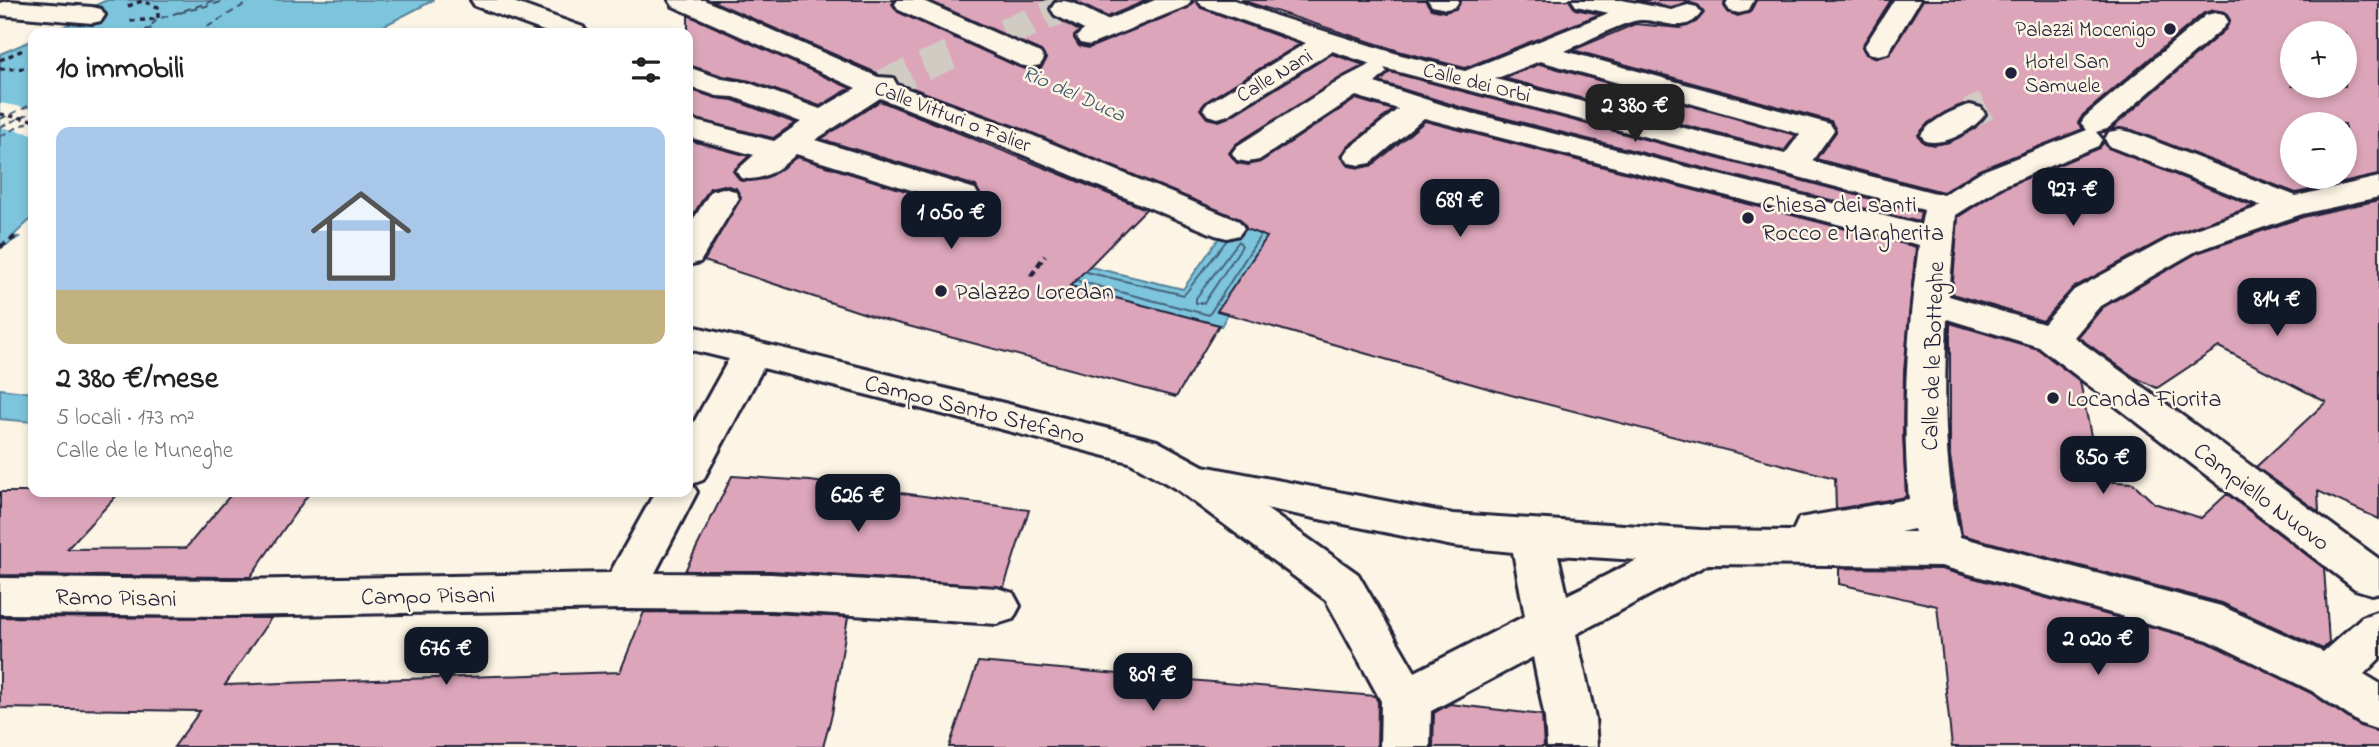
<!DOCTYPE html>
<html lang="it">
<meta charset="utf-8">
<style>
:root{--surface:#fff;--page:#f2f2f2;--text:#222;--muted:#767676;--line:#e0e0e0;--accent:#111827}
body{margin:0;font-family:"Indie Flower",sans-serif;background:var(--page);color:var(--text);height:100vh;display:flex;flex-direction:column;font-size:26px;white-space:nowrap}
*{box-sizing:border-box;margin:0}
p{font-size:23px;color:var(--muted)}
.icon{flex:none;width:38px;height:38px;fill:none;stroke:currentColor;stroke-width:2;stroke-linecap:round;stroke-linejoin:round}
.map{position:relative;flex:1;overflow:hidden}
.side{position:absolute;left:28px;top:28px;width:665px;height:469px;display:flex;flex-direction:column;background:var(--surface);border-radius:14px;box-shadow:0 4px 10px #0003}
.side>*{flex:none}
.tools{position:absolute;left:2280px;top:21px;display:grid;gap:14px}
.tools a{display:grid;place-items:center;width:77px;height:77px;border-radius:50%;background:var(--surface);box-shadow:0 4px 10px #0003;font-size:35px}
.price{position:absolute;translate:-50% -60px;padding:0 16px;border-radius:14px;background:var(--accent);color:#fff;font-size:23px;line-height:46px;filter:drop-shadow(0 2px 4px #0008)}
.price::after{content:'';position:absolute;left:50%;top:42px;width:21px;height:16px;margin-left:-10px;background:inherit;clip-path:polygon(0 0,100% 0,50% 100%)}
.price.on{background:#222;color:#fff}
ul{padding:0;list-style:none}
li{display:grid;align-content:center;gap:14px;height:371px;padding:0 28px}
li+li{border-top:2px solid var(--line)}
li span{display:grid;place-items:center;height:217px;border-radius:14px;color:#555}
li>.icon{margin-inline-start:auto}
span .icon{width:126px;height:126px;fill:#fffc;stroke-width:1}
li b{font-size:30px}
h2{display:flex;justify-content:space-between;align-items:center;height:84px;padding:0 28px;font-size:30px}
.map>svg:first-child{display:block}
.water{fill:#7cc5dc;stroke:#58849c;stroke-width:2}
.pier{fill:#fcf5e5}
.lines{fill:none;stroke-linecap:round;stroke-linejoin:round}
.shore{stroke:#46637b;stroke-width:2}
.ferry{stroke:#3d536b;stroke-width:2;stroke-dasharray:7 5;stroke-linecap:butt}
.building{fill:#dca5ba;stroke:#22223b;stroke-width:2;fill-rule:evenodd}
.minor-tunnel{stroke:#d0cbc3;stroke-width:29;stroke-dasharray:29 15;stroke-linecap:butt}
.minor-casing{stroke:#22223b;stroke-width:6}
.path-far1{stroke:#22223b;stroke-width:3.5;stroke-dasharray:5 4.5;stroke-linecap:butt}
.path{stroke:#22223b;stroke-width:4.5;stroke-dasharray:7 5;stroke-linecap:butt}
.minor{fill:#fcf5e5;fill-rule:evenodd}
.poi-dot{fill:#22223b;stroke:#fcf5e5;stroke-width:2.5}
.labels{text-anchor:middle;stroke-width:5;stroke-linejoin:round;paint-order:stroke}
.far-poi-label{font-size:21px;fill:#22223b;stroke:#fcf5e5;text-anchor:end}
.far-street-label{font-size:21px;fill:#22223b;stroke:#fcf5e5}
.far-water-label{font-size:21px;font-style:italic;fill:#3d536b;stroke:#fcf5e5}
.poi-label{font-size:24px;fill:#22223b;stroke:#fcf5e5;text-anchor:start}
.street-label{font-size:24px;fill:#22223b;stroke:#fcf5e5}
</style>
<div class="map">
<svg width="2379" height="747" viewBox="0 0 2379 747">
<rect width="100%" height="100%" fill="#fcf5e5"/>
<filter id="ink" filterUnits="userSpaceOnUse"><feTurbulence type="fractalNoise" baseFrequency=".0143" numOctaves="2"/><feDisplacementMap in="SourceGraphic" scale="14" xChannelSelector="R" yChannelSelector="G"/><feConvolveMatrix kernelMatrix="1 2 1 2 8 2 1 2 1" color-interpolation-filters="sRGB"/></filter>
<g filter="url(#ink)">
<path class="water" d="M 107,0 L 434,0 L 370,33 L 49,33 L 91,15 L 89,8 Z
M 853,0 L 888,0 C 1025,64 1163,128 1309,170 L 1221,326 L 762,206 L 711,187 L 688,183 L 688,171 L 745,180 L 830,205 L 1183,289 L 1224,231 L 1234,224 L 1271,179 Z
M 33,40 L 33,217 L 13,236 L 19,237 L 0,249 L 0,54 Z
M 0,389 L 33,393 L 33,422 L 0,419 Z"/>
<path class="pier" d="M 0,103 L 33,109 L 33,134 L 0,127 Z"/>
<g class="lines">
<path class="shore" d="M 1239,241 L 1242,246 L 1204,303 L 1196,303 L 1196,298 Z
M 1086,272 L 1184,295 L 1227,240
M 1078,281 L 1209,315 L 1260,236"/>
<path class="ferry" d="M 179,13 L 229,0
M 143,33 L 158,19 L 216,0
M 147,33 L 153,25
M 197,33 L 252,0
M 0,119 L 33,104
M 0,127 L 33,112
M 0,136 L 33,120"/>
</g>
<path class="building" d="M 710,0 L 895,0 L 892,4 L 898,12 L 1019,67 L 1029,70 L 1041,68 L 1046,60 L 1041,51 L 927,0 L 1056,0 L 1049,8 L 1053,16 L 1079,31 L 1074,38 L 1079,46 L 1089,48 L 1188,8 L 1195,0 L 1201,8 L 1300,44 L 1207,101 L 1200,109 L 1207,118 L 1219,121 L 1229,117 L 1332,54 L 1364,65 L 1236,144 L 1229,153 L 1237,163 L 1248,165 L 1260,162 L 1356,99 L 1393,110 L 1347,147 L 1341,156 L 1349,166 L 1360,168 L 1373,165 L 1425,121 L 1916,247 L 1904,371 L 1903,435 L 1906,497 L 1836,509 L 1835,478 L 1511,395 L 1217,311 L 1267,237 L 1246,229 L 1240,219 L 1025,130 L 899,83 L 893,75 L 879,74 Z
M 1072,0 L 1148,0 L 1107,17 Z
M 1241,0 L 1425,0 L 1431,9 L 1445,12 L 1457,8 L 1461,0 L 1569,0 L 1575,9 L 1600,14 L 1465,68 L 1402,52 Z
M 1635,0 L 1725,0 L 1724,6 L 1728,12 L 1738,16 L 1750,12 L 1756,0 L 1891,0 L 1862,46 L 1866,54 L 1877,58 L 1890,54 L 1923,0 L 2379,0 L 2379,175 L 2296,193 L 2132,130 L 2111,129 L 2226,29 L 2230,20 L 2225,12 L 2214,10 L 2204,13 L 2083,115 L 2078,123 L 2083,129 L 1979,170 L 1943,192 L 1816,159 L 1836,132 L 1831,121 L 1573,50 L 1635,24 L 1681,28 L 1696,22 L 1704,13 L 1699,6 L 1689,2 L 1671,7 ZM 2292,33 L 2345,33 L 2345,86 L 2292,86 ZM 1969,102 L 1982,105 L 1988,114 L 1975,128 L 1950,142 L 1933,145 L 1923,142 L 1918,135 L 1928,123 L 1949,110 ZM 2292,124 L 2345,124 L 2345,177 L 2292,177 Z
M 688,15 L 850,88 L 820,106 L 750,81 L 723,76 L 688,65 Z
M 1540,64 L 1796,135 L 1784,151 L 1503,78 Z
M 1390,72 L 1921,212 L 1919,222 L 1460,107 L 1380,82 Z
M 688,89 L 716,98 L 733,100 L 795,123 L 773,138 L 688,117 Z
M 880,101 L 1146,209 L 1070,286 L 1219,325 L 1176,397 L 878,318 L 704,261 L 741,197 L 736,188 L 724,185 L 710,188 L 688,223 L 688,140 L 749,156 L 733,171 L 741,181 L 765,179 L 797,157 L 935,200 L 914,223 L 922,233 L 941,232 L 964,219 L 981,198 L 976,186 L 821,139 Z
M 2104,142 L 2108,148 L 2254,206 L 2171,235 L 2073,288 L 2043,321 L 1952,294 L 1958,217 L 2003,188 L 2099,148 Z
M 2379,200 L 2379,519 L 2318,491 L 2319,512 L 2256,467 L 2326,402 L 2219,347 L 2157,388 L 2134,377 L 2078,337 L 2102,308 L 2197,253 L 2303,217 Z
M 1950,323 L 2038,349 L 2080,381 L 2100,481 L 2133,483 L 2154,503 L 2201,518 L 2227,494 L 2324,568 L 2329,643 L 2323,649 L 2222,603 L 1962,535 L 1950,456 Z
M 732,476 L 810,481 L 1029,510 L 1004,587 L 771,571 L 685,571 Z
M 0,492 L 120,492 L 67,549 L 186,548 L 233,492 L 310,492 L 250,577 L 232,577 L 0,575 Z
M 1839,568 L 1941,569 L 2207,642 L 2311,693 L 2360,726 L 2379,732 L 2379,747 L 1952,747 L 1937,606 L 1839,584 Z
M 644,612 L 771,613 L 848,617 L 832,714 L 823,747 L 174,747 L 200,711 L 0,708 L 0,617 L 271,618 L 225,685 L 620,672 Z
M 978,662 L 1375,696 L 1378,702 L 1377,747 L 949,747 Z
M 1450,704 L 1542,715 L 1544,747 L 1433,747 L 1434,713 Z"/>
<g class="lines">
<path class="minor-tunnel" d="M 1004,33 L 1058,11
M 883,84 L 950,55
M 1970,114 L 1986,105"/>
<defs>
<path id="minor" d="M 471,0 L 508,0 L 583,27 L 587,33 L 549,33 L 475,6 Z
M 669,0 L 704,0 L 878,77 L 893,78 L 897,85 L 1024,132 L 1239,221 L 1244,228 L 1239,235 L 1227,238 L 1215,235 L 1002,146 L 880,98 L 815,140 L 975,189 L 979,196 C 966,215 947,236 922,230 L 917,223 L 940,199 L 796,154 C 781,168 762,183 741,178 L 736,171 L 754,155 L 688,137 L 688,119 L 774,141 L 801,122 L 734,97 L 717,96 L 688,86 L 688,67 L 722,79 L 749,83 L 820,109 L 856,88 L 673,6 Z
M 898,0 L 921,0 L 1040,53 L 1044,59 L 1040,65 L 1030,67 L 1020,65 L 899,10 L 895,4 Z
M 1155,0 L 1191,0 L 1187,6 L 1090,45 L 1080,43 L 1076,37 L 1084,30 L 1055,15 L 1051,9 L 1055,3 L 1064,1 L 1073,3 L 1107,20 Z
M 1198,0 L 1234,0 L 1276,16 L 1401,55 L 1465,71 L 1609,13 L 1576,6 L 1572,0 L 1622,0 L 1671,10 L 1688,5 L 1697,7 L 1701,13 C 1685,36 1662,19 1641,20 C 1626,20 1581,44 1565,51 L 1830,124 L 1834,130 L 1812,161 L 1943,195 L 1980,172 L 2087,130 L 2081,123 L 2085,117 L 2206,15 L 2215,13 L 2224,15 L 2228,21 L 2224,27 L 2107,129 L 2096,132 L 2102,139 L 2098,146 L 2002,186 L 1956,215 L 1949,296 L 2044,324 L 2074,290 L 2172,237 L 2262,206 L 2109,146 L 2105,139 L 2109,132 L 2120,130 L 2131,132 L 2296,196 L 2379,177 L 2379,197 L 2302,214 L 2196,251 L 2100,306 L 2074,337 L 2379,559 L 2379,592 L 2371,594 L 2355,589 L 2039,347 L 1947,319 C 1944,391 1943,467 1960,537 L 2221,606 L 2323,652 L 2362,617 L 2379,611 L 2379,659 L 2364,674 L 2379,683 L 2379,730 L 2361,724 L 2312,691 L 2208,640 L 1941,566 L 1708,564 L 1576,634 L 1595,718 L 1597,747 L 1547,747 L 1545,718 L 1533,657 L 1431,711 L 1430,747 L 1380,747 L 1381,701 L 1326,600 L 1178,490 L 1129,462 L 763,368 L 703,480 L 692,484 L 697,492 L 655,573 L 771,574 L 997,588 L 1013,593 L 1020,606 L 1013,619 L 997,624 L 771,610 L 623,609 L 232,616 L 0,614 L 0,578 L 232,580 L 610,573 L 655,492 L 688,492 L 688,433 L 729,359 L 688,349 L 688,325 L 1142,437 L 1157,441 L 1203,466 L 1453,514 L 1701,530 L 1793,531 L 1799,518 L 1909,499 C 1901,414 1908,328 1919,245 L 1424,118 L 1371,163 L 1360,165 L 1349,163 L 1344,156 L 1349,149 L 1398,109 L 1356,96 L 1259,160 L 1248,162 L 1237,160 L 1232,153 L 1237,146 L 1342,79 L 1371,64 L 1332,51 L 1228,115 L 1218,118 L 1208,115 L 1203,109 L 1208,103 L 1306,43 L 1202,6 ZM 1540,61 L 1800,134 L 1785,154 L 1495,79 ZM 1384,68 L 1924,210 L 1921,225 L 1459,110 L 1375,83 L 1387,72 ZM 1265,508 L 1453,546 L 1513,552 L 1525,616 L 1415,672 L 1358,574 ZM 1914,529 L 1915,532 L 1900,532 ZM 1558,555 L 1637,560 L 1567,595 Z
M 1428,0 L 1458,0 L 1459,1 L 1455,7 L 1446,9 L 1432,6 Z
M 1728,0 L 1754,0 L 1748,11 L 1739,13 L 1730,11 L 1726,5 Z
M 1894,0 L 1920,0 L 1888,53 L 1878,55 L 1868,53 L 1864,47 Z
M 9,1 L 92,7 L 101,9 L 105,15 L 101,21 L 92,23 L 0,15 L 0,3 Z
M 1970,105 L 1981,108 L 1985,114 C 1973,131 1945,146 1925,141 L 1921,135 C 1930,121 1954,109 1970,105 Z
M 723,188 L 735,191 L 739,198 L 700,262 L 688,265 L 688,228 L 711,191 Z"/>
</defs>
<use href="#minor" class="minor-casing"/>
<path class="path-far1" d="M 128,6 L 142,1 L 158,7 L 158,19 L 130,21
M 0,60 L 23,50
M 0,69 L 33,68
M 0,114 L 33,120"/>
<path class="path" d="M 0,247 L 15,237
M 1031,276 L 1045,255"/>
<use href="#minor" class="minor"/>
</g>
</g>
<g class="poi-dot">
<circle cx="2170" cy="29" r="7"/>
<circle cx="2011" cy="73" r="7"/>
<circle cx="1748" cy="218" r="7"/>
<circle cx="941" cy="291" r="7"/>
<circle cx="2053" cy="398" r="7"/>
</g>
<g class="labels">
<g class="far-poi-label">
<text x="2156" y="36">Palazzi Mocenigo</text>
<text x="2025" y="68" text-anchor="start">Hotel San<tspan x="2025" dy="24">Samuele</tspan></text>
</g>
<g class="far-street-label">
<text transform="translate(1274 75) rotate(-31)" y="7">Calle Nani</text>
<text transform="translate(1477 82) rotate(14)" y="7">Calle dei Orbi</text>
<text transform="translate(953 116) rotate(21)" y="7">Calle Vitturi o Falier</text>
</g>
<g class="far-water-label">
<text transform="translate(1074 93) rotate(24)" y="7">Rio del Duca</text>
</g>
<g class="poi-label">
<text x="1762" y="212">Chiesa dei santi<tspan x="1762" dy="28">Rocco e Margherita</tspan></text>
<text x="955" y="299">Palazzo Loredan</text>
<text x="2067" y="406">Locanda Fiorita</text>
</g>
<g class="street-label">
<text transform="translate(1932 356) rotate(-88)" y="8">Calle de le Botteghe</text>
<text transform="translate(975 409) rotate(14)" y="8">Campo Santo Stefano</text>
<text transform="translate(2262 496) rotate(37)" y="8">Campiello Nuovo</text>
<text transform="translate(428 595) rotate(-1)" y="8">Campo Pisani</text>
<text transform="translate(116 597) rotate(1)" y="8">Ramo Pisani</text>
</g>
</g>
</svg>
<div class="tools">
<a>+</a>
<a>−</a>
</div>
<b class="price on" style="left:1635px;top:144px">2 380 €</b>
<b class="price" style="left:2073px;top:228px">927 €</b>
<b class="price" style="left:1460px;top:239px">689 €</b>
<b class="price" style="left:951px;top:251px">1 050 €</b>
<b class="price" style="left:2277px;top:338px">814 €</b>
<b class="price" style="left:2103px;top:496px">850 €</b>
<b class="price" style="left:858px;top:534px">626 €</b>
<b class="price" style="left:2098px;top:677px">2 020 €</b>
<b class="price" style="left:446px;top:687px">676 €</b>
<b class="price" style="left:1153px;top:713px">809 €</b>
<section class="side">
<h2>10 immobili<svg class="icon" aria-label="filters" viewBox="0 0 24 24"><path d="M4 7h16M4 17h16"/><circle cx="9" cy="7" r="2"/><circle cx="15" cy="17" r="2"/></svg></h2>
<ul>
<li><span style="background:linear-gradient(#a9c7e8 75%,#c2b280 0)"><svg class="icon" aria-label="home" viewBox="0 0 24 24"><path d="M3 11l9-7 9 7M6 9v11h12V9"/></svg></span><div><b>2 380 €/mese</b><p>5 locali · 173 m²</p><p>Calle de le Muneghe</p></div></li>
</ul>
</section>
</div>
